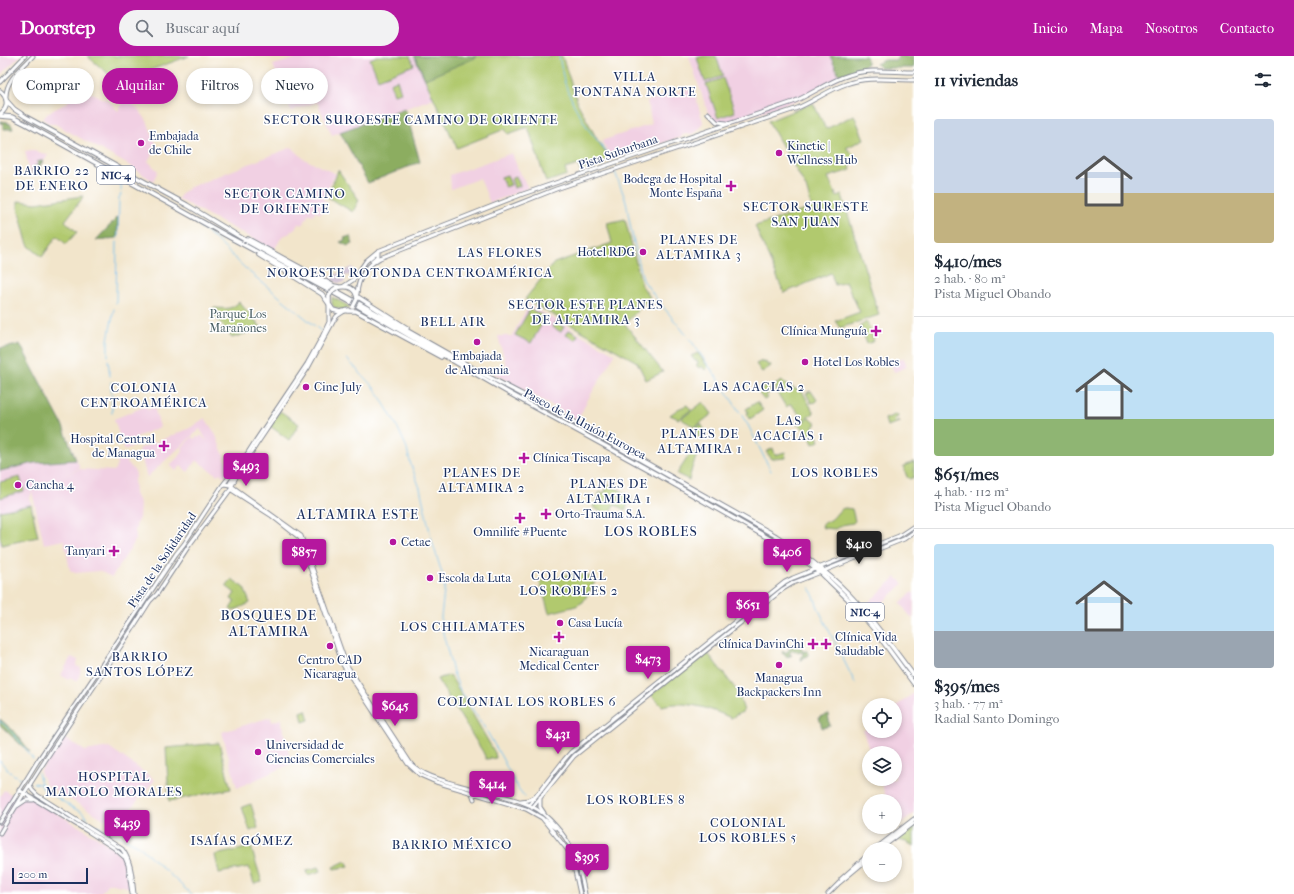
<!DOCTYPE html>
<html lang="es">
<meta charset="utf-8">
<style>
:root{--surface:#fff;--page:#f2f2f3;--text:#1f2937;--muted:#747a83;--line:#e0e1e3;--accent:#b5179e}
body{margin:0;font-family:"IM FELL French Canon",serif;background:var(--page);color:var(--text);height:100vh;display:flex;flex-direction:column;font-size:15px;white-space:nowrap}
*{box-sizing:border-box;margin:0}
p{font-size:13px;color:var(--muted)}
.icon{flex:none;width:22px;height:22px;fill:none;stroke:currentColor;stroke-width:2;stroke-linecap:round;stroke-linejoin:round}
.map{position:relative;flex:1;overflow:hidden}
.details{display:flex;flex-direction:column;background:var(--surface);width:380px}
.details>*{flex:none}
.top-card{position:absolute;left:12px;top:12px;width:380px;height:36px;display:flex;gap:8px}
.tools{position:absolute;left:862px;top:642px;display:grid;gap:8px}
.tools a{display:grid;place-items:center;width:40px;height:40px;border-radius:50%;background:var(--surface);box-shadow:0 2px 6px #0003;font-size:20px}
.scale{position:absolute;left:12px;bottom:10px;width:76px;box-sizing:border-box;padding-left:4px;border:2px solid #1b2f5e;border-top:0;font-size:11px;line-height:14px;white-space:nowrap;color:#1b2f5e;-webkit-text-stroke:3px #fff;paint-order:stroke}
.price{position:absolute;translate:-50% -34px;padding:0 9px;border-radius:4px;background:var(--accent);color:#fff;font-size:13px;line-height:26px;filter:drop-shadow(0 1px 2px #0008)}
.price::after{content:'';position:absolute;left:50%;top:24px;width:12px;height:9px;margin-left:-6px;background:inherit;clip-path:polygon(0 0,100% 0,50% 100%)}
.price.current{background:#222;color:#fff}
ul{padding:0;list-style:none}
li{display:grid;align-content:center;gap:8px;height:212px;padding:0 20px}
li+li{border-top:1px solid var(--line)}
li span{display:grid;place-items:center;height:124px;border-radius:4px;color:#555}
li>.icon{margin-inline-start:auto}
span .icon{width:72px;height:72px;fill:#fffc;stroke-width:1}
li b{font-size:17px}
h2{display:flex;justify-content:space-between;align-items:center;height:48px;padding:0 20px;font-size:17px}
.tag{padding:0 14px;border-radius:18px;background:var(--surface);box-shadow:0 2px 6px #0003;font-size:14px;line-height:36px}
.tag.current{background:var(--accent);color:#fff}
header{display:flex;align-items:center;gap:24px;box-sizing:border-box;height:56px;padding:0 20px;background:var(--accent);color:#fff}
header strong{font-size:19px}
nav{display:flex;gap:22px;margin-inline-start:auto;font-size:14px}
.search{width:280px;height:36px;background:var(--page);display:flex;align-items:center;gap:10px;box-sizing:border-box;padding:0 14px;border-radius:22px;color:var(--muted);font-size:15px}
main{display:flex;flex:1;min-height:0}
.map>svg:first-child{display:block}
.built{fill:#f1d0e3}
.industrial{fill:#cebed1}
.green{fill:#b1c96e;stroke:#667c66}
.forest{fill:#8cad61;stroke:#546e60}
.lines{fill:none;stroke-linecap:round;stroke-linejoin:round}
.stream{stroke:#74c0ee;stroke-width:1}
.major-casing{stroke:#868a94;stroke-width:5}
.highway-casing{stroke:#868a94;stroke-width:5.5}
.major{stroke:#fff;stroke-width:3}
.highway{stroke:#fff;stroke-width:3.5}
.highway-bridge-casing{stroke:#868a94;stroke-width:5.5;stroke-linecap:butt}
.highway-bridge{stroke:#fff;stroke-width:3.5}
.poi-dot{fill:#b5179e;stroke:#fff;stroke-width:1.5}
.labels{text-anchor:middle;stroke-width:3;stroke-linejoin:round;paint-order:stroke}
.shield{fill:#fff;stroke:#5f6d8e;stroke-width:1}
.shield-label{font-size:11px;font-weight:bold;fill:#1b2f5e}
.poi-label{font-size:12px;fill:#1b2f5e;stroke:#fff;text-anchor:start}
.street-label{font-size:12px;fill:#1b2f5e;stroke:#fff}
.park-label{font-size:12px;fill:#485d63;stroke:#fff}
.neighbourhood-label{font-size:13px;letter-spacing:1px;fill:#1b2f5e;stroke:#fff}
.quarter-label{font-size:14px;letter-spacing:1px;fill:#1b2f5e;stroke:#fff}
</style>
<header>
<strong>Doorstep</strong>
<div class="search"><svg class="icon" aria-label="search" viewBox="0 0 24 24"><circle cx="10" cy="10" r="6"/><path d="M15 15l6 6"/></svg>Buscar aquí</div>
<nav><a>Inicio</a><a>Mapa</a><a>Nosotros</a><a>Contacto</a></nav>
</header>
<main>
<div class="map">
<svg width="914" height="838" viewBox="0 0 914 838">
<rect width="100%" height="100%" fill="#fff"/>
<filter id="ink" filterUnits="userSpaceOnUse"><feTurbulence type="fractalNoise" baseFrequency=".025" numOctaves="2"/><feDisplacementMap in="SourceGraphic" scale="8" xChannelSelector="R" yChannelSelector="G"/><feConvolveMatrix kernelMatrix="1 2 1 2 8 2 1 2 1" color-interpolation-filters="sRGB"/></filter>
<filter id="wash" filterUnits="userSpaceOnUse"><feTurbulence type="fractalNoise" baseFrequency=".012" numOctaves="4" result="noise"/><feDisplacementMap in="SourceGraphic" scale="16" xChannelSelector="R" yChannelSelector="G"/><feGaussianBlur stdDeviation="0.9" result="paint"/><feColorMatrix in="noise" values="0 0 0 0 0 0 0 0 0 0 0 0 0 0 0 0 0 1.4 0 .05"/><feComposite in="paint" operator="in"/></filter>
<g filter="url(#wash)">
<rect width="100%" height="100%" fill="#f2e5cb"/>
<path class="built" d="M 0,0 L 20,0 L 0,19 Z
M 294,0 L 415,0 L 434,42 L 332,79 L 317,46 L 291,55 L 273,9 L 294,3 Z
M 689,0 L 830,0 L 840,22 L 801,43 L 727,67 L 717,66 L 708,57 Z
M 693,32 L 703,66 L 700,71 L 694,77 L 689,79 L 686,77 L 682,78 L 682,81 L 640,94 L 639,94 L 614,103 L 601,85 L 652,68 L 647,45 Z
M 92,37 L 109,45 L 118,55 L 126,42 L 140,55 L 147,65 L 157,90 L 148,105 L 158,115 L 153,125 L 132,111 L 55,68 L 50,68 L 43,63 L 49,56 L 65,48 L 76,38 Z
M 292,91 L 304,103 L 336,118 L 322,143 L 327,146 L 320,158 L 315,155 L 313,160 L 309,158 L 302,169 L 299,167 L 293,175 L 291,175 L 289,178 L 287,178 L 285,180 L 283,179 L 274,194 L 178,143 L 182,137 L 188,132 Z
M 32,94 L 48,99 L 37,116 L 35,119 L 32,120 L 30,117 L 25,95 Z
M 512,97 L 518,113 L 528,132 L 490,147 L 480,122 L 451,133 L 450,119 Z
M 529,249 L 615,298 L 587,345 L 578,364 L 493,317 L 507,312 L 498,280 L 512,280 Z
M 20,288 L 62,368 L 80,412 L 64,420 L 79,413 L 114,415 L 117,409 L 116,403 L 123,401 L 136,417 L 134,424 L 135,438 L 140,448 L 139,462 L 137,466 L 135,475 L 136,480 L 134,487 L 112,521 L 99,515 L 75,517 L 70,514 L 64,484 L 44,488 L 32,436 L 30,442 L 38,481 L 0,489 L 0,292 L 14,290 Z
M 904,302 L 907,311 L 894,316 L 891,307 Z
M 146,350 L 148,354 L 154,351 L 160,371 L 134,382 L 136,389 L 124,394 L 114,363 Z
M 205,362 L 215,377 L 227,408 L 232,414 L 228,419 L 223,420 L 220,417 L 217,419 L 196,404 L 188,416 L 181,410 L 176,415 L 170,409 L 183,396 L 182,395 L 183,393 L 182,391 L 192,381 L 194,383 L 197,380 L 199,382 L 201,379 L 207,385 L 200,373 L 147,421 L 139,393 L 190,372 Z
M 896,521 L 903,528 L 875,554 L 868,547 Z
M 912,536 L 914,538 L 913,564 L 900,547 Z
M 71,601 L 78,604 L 76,610 L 81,612 L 79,622 L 77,625 L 70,621 L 68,624 L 61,619 Z
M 914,637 L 914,757 L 899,768 L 895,761 L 895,745 L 887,745 L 880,723 L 895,723 L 895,697 L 870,697 L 863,675 L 869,670 L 869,675 L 895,675 L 895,651 Z
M 271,661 L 272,666 L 281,663 L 291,708 L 237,732 L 222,676 Z
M 63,681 L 85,695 L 109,691 L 155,724 L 116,770 L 46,729 L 40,716 L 57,690 L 61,691 L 59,688 Z
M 4,734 L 20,743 L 24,737 L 103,785 L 126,804 L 131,832 L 108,827 L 100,838 L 0,838 L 0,740 Z"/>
<path class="industrial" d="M 352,211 L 354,216 L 353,219 L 345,220 L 345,226 L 339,228 L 328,222 Z"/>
<path class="green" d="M 87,0 L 189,0 L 145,16 L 122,29 Z
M 377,0 L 410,0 L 414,9 L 378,23 L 370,3 Z
M 414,0 L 562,0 L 578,48 L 598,85 L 611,103 L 580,115 L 578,109 L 565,113 L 567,119 L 546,126 L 528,71 L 508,78 L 505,73 L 457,92 Z
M 703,0 L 716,0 L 723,20 L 705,26 L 697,2 Z
M 723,22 L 735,56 L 718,62 L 706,28 Z
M 397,24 L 401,36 L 394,38 L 390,27 Z
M 813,47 L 826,73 L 854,59 L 864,83 L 846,92 L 858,102 L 849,105 L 851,114 L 828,121 L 837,141 L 842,139 L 879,259 L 840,272 L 835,265 L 860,256 L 846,226 L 835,229 L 831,217 L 784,237 L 755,170 L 812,152 L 806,131 L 768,65 Z
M 338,114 L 359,144 L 353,156 L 326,140 L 335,123 Z
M 507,119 L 511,129 L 505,131 L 501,121 Z
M 516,120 L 520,130 L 514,132 L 511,122 Z
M 83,140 L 81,144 L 65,165 L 77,176 L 66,188 L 57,180 L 42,201 L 29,190 L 27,186 L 18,152 L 18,145 L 36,147 Z
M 625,163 L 642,230 L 650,241 L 625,268 L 663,316 L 646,324 L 637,306 L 525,243 L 554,207 L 612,187 L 607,167 Z
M 332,241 L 350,251 L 344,254 L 335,252 L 332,249 Z
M 239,246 L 261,271 L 256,274 L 232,282 L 216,261 L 212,253 L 213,252 C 225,252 230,255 239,246 Z
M 530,253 L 546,261 L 531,287 L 515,279 Z
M 555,266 L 564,271 L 561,276 L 552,271 Z
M 867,266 L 874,285 L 867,288 L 860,269 Z
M 569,274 L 578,279 L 575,284 L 566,279 Z
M 698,297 L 708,311 L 705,314 L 702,310 L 699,312 L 696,309 L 698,308 L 697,305 L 695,305 L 691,300 Z
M 762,305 L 762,307 L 766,306 L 767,309 L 770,308 L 771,310 L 762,316 L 756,308 Z
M 782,325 C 788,330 794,333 802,335 L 814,357 L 804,364 L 791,348 L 786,351 L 775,333 L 776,332 L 775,329 Z
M 766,330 L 771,336 L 766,339 L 768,342 L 764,344 L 758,336 Z
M 811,335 L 817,344 L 816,346 L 811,347 L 806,337 Z
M 703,346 L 712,358 L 695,371 L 681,363 Z
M 757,346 L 763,354 L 750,363 L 747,358 L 748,356 L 746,353 Z
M 687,349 L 691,354 L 679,363 L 670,359 L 678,353 Z
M 280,355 L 299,368 L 289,384 L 270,370 Z
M 897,358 L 898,361 L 894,363 L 895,366 L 899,364 L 900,366 L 887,370 L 885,363 Z
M 800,362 L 804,365 L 809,362 L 817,368 L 813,370 L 819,385 L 813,388 C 810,379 805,371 796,368 L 795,366 Z
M 701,368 L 706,377 L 703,384 L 699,382 L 696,372 Z
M 773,392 L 775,399 L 785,396 L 786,402 L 772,403 L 766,396 Z
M 691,396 L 697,399 L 692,412 L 689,424 L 677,418 Z
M 914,406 L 914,421 L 910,423 L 907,421 L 903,410 Z
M 20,421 L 24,435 L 0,442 L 0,426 Z
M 609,428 L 632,441 L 625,454 L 614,448 L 608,460 L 593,451 L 600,436 L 604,437 Z
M 31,449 L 38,481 L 2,489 L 0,481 L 0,455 Z
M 845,452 L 852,453 L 855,465 L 853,467 L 842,469 L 835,473 L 823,472 L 822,470 C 825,465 829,466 833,462 C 837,458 839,453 845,452 Z
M 572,518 L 585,519 L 596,524 L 583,546 L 576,550 L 549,557 L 540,526 Z
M 232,523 L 244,532 L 250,547 L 233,555 L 230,553 L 235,545 L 231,543 L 235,537 L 226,530 Z
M 706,595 L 738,636 L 744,655 L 731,662 C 710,652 684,644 662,650 L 651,639 Z
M 450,619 L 495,697 L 496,702 L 486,703 L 483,696 L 437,623 Z
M 306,654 L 309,664 L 303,666 L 301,656 Z
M 219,687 L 231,733 L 169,745 L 166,692 Z
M 251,748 L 258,772 L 250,775 L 242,751 Z
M 914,768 L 914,790 L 906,786 L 894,783 Z
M 251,791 L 262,826 L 254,828 L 249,811 L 219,817 L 215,799 Z
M 346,805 L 349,810 L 334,813 L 333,811 Z
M 319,811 L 321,815 L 308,819 L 307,814 Z"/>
<path class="forest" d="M 415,0 L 475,0 L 475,2 L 425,23 Z
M 830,0 L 866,0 L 867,7 L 862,13 L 839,19 Z
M 898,0 L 914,0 L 914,12 L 880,12 L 876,8 L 885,4 L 897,4 Z
M 405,52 L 420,106 L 368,127 L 340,76 Z
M 0,65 L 8,66 L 8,68 L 11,68 L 13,73 L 3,73 L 3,67 L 0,67 Z
M 41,105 L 43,105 L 35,118 L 33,119 L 32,116 L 33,111 L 38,109 L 37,106 Z
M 118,161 L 117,182 L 96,184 Z
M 350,180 L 353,188 L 348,190 L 340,186 L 345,184 L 344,182 Z
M 20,288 L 62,368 L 76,404 L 34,407 L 0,415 L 0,292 L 14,290 Z
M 797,587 L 800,591 L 801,591 L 804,596 L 807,594 L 809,598 L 806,601 L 804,601 L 802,604 L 801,604 L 803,597 L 800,596 L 799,597 L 793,594 L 789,598 L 792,599 L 791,600 L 789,600 L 788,601 L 782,597 L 783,595 L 785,597 L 790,593 L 788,590 L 790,589 L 792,591 Z
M 828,658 L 830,670 L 822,672 L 819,661 Z
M 0,663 L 16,677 L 30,696 L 20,688 L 0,669 Z"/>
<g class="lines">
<path class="stream" d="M 559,0 L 564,25 L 574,49 L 588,73 L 607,96 L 611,103
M 615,116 L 626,145 L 631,174 L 643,224 L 656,242 L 692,286 L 720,326 L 748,369 L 771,415
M 109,120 C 116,123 123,126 121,135
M 200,171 L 211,179 L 247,214 L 321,275
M 118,182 L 119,142 L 121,138
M 116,247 L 117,186
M 108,300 L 108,284 L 114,253
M 347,303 L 376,334 L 396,368 L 406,390 L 411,409 L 420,432 L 432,485 L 445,527 L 441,561 L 443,577 L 453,616 L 460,634 L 486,674 L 502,702 L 517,731 L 525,741
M 108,304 L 110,320
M 111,326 L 112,357
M 810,531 L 820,556 L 855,627
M 0,665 C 13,676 23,689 33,703
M 0,705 L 11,717 L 21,723
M 36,711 L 37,711
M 38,717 L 43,733 L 75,753 L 82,756 L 90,767 L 138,789 L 191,838
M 33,727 L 41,728"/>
</g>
</g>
<g filter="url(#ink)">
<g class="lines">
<defs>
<path id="major" d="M 0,26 L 25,0
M 6,42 C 5,24 22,12 33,0
M 708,57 L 717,66 L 727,67
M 372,205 L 378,200 L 378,195
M 344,230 L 353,224 L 366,205 L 378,195 L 523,138 L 793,46 C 812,38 829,25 849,19 C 869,12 893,16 914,16
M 357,238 C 358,223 366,210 380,202 L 556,133 L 795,53 C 813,46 828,34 846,28 C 867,20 892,24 914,24
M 224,428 L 230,429 L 301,480 L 346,608 L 411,708 C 424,720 441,724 458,729 C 482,736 509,739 531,750 C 548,758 566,780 574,797 C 580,809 582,825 585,838
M 229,429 L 236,416
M 230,433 L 272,460 L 300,482 L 343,609 L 408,708 L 420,719 L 436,726 L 526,753 L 542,762 L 570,797 L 573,806 L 580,838
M 139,541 L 141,551
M 30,728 L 32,734 L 37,739 L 122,793 C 132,806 132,822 134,838
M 19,734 L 89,776 L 114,792 L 124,801
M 472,737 L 474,743
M 540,741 L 540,751 L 544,757
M 521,745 L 528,744 L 534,741
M 529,749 L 564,704 L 571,696 L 785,526 L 793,522 L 899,480 L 914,470
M 17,750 L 26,744 L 33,744
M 532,752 L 574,700 L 783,533 L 793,527 L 904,483 L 914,476
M 545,764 L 555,772
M 0,766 L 37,706 L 176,498 L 184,488 L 222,430 L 247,398 L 254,387 L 307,308 L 322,281 L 329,266 L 329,249
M 0,777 C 46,698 101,623 150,545 L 157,538 L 188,491 L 230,434 L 237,419 L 257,388 L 308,312 L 334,264 L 337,260 L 343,256
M 875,793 L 914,763
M 880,793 L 914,767
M 124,799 L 128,809 L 132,838
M 841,823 L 869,798
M 828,838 L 839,827 L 869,802"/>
<path id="highway" d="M 0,35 C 8,41 9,52 0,58
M 6,44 L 14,53 L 26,61 L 187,149 L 250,187 L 360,248 L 487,320 L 554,355 L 776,480 C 805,499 833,520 856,546 C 877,569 895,595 914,620
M 0,60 L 12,61 L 26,68 L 231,182 L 358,250 L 509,337 L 658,419 L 796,498 L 820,516 L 850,545 L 873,572 L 914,628
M 248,183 L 334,230 L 339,231
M 259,199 L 322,238 L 329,248
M 337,232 C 347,229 356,231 357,243
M 329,240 L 329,248 L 333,254 L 340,256 L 349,254
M 358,241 L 407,272
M 348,255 L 356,255 L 441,301
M 771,485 L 779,492"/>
</defs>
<use href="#major" class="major-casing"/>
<use href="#highway" class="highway-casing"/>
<use href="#major" class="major"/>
<use href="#highway" class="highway"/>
<defs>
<path id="highway-bridge" d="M 329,240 L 333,234 L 336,232
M 353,251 L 357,243"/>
</defs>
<use href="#highway-bridge" class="highway-bridge-casing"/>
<use href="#highway-bridge" class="highway-bridge"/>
</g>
</g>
<g class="poi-dot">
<circle cx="141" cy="87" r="4"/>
<circle cx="779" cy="97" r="4"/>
<path d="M729 124h4v4h4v4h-4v4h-4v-4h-4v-4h4z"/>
<circle cx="643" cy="196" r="4"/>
<path d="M874 269h4v4h4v4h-4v4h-4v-4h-4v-4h4z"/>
<circle cx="477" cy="286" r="4"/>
<circle cx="805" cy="306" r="4"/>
<circle cx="306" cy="331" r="4"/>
<path d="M162 384h4v4h4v4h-4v4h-4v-4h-4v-4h4z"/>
<path d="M522 396h4v4h4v4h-4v4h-4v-4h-4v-4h4z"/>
<circle cx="18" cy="429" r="4"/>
<path d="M544 452h4v4h4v4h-4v4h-4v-4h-4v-4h4z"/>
<path d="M518 456h4v4h4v4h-4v4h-4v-4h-4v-4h4z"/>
<circle cx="393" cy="486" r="4"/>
<path d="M112 489h4v4h4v4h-4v4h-4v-4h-4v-4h4z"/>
<circle cx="430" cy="522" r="4"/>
<circle cx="560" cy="567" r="4"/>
<path d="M557 575h4v4h4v4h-4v4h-4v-4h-4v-4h4z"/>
<path d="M811 582h4v4h4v4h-4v4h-4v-4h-4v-4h4z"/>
<path d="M824 582h4v4h4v4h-4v4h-4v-4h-4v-4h4z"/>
<circle cx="330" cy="590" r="4"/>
<circle cx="779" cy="609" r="4"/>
<circle cx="258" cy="696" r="4"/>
</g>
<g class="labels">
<g class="shield">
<rect x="97" y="110" width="38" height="18" rx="3"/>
<rect x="846" y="547" width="38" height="18" rx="3"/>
</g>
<g class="shield-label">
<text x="116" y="123">NIC-4</text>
<text x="865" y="560">NIC-4</text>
</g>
<g class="poi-label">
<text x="149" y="84">Embajada<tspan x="149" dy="14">de Chile</tspan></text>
<text x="787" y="94">Kinetic |<tspan x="787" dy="14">Wellness Hub</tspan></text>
<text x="722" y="127" text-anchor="end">Bodega de Hospital<tspan x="722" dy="14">Monte España</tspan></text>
<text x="635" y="200" text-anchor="end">Hotel RDG</text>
<text x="867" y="279" text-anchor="end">Clínica Munguía</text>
<text x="477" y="304" text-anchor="middle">Embajada<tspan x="477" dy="14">de Alemania</tspan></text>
<text x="813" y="310">Hotel Los Robles</text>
<text x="314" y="335">Cine July</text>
<text x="155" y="387" text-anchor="end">Hospital Central<tspan x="155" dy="14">de Managua</tspan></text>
<text x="533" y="406">Clínica Tiscapa</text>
<text x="26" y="433">Cancha 4</text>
<text x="555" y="462">Orto-Trauma S.A.</text>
<text x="520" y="480" text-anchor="middle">Omnilife #Puente</text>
<text x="401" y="490">Cetae</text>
<text x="105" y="499" text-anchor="end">Tanyari</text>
<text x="438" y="526">Escola da Luta</text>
<text x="568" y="571">Casa Lucía</text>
<text x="835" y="585">Clínica Vida<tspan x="835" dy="14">Saludable</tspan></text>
<text x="804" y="592" text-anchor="end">clínica DavinChi</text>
<text x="559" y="600" text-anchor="middle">Nicaraguan<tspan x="559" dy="14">Medical Center</tspan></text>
<text x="330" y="608" text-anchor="middle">Centro CAD<tspan x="330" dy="14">Nicaragua</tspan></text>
<text x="779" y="626" text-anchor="middle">Managua<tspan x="779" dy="14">Backpackers Inn</tspan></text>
<text x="266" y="693">Universidad de<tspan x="266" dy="14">Ciencias Comerciales</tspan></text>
</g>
<g class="street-label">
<text transform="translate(618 96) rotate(-19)" y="4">Pista Suburbana</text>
<text transform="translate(585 368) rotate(28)" y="4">Paseo de la Unión Europea</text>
<text transform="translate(162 504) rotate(-56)" y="4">Pista de la Solidaridad</text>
</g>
<g class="park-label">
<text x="238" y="262">Parque Los<tspan x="238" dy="14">Marañones</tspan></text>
</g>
<g class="neighbourhood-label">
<text x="635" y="25">VILLA<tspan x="635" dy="15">FONTANA NORTE</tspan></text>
<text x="411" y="68">SECTOR SUROESTE CAMINO DE ORIENTE</text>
<text x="52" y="119">BARRIO 22<tspan x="52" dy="15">DE ENERO</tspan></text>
<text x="285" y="142">SECTOR CAMINO<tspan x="285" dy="15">DE ORIENTE</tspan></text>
<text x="806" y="155">SECTOR SURESTE<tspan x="806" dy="15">SAN JUAN</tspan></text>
<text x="699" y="188">PLANES DE<tspan x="699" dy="15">ALTAMIRA 3</tspan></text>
<text x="500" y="201">LAS FLORES</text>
<text x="410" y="221">NOROESTE ROTONDA CENTROAMÉRICA</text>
<text x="586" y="253">SECTOR ESTE PLANES<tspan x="586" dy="15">DE ALTAMIRA 3</tspan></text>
<text x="453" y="270">BELL AIR</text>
<text x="754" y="335">LAS ACACIAS 2</text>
<text x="144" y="336">COLONIA<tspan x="144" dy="15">CENTROAMÉRICA</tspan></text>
<text x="789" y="369">LAS<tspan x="789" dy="15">ACACIAS 1</tspan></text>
<text x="700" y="382">PLANES DE<tspan x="700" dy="15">ALTAMIRA 1</tspan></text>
<text x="482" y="421">PLANES DE<tspan x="482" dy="15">ALTAMIRA 2</tspan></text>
<text x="835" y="421">LOS ROBLES</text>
<text x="609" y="432">PLANES DE<tspan x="609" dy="15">ALTAMIRA 1</tspan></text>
<text x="569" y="524">COLONIAL<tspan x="569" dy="15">LOS ROBLES 2</tspan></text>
<text x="463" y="575">LOS CHILAMATES</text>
<text x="140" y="605">BARRIO<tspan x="140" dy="15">SANTOS LÓPEZ</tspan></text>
<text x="527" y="650">COLONIAL LOS ROBLES 6</text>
<text x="114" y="725">HOSPITAL<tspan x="114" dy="15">MANOLO MORALES</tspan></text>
<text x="636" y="748">LOS ROBLES 8</text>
<text x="748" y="771">COLONIAL<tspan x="748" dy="15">LOS ROBLES 5</tspan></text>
<text x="242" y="789">ISAÍAS GÓMEZ</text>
<text x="452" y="793">BARRIO MÉXICO</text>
</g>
<g class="quarter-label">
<text x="358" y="463">ALTAMIRA ESTE</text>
<text x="651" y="480">LOS ROBLES</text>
<text x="269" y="564">BOSQUES DE<tspan x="269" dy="16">ALTAMIRA</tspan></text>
</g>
</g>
</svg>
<div class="tools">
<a><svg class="icon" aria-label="locate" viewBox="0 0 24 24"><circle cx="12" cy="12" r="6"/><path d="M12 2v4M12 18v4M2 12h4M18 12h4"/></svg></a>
<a><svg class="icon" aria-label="layers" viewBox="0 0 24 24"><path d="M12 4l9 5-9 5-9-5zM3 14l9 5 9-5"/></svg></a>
<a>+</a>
<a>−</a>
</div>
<div class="scale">200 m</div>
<b class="price" style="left:246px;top:431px">$493</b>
<b class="price current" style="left:859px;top:509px">$410</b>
<b class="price" style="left:304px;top:517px">$857</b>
<b class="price" style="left:787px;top:517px">$406</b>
<b class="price" style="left:748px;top:570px">$651</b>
<b class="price" style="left:648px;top:624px">$473</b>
<b class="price" style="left:395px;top:671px">$645</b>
<b class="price" style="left:558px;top:699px">$431</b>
<b class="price" style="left:492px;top:749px">$414</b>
<b class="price" style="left:127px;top:788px">$439</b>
<b class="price" style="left:587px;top:822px">$395</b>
<div class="top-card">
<a class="tag">Comprar</a>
<a class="tag current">Alquilar</a>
<a class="tag">Filtros</a>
<a class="tag">Nuevo</a>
</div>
</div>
<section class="details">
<h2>11 viviendas<svg class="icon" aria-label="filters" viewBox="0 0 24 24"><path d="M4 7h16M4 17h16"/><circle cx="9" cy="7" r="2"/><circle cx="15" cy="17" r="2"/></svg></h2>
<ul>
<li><span style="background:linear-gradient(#c9d6e8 60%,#c2b280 0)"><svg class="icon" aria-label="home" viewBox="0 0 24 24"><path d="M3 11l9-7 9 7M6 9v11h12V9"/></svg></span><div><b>$410/mes</b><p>2 hab. · 80 m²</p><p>Pista Miguel Obando</p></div></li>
<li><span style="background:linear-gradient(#bfe0f5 70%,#8fb573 0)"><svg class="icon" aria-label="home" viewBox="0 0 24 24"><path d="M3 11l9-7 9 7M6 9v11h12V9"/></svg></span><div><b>$651/mes</b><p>4 hab. · 112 m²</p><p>Pista Miguel Obando</p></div></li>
<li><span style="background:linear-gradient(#bfe0f5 70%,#9aa5b1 0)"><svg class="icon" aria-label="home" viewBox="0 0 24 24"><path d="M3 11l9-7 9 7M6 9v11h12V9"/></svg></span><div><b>$395/mes</b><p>3 hab. · 77 m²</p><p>Radial Santo Domingo</p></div></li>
</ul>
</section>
</main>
